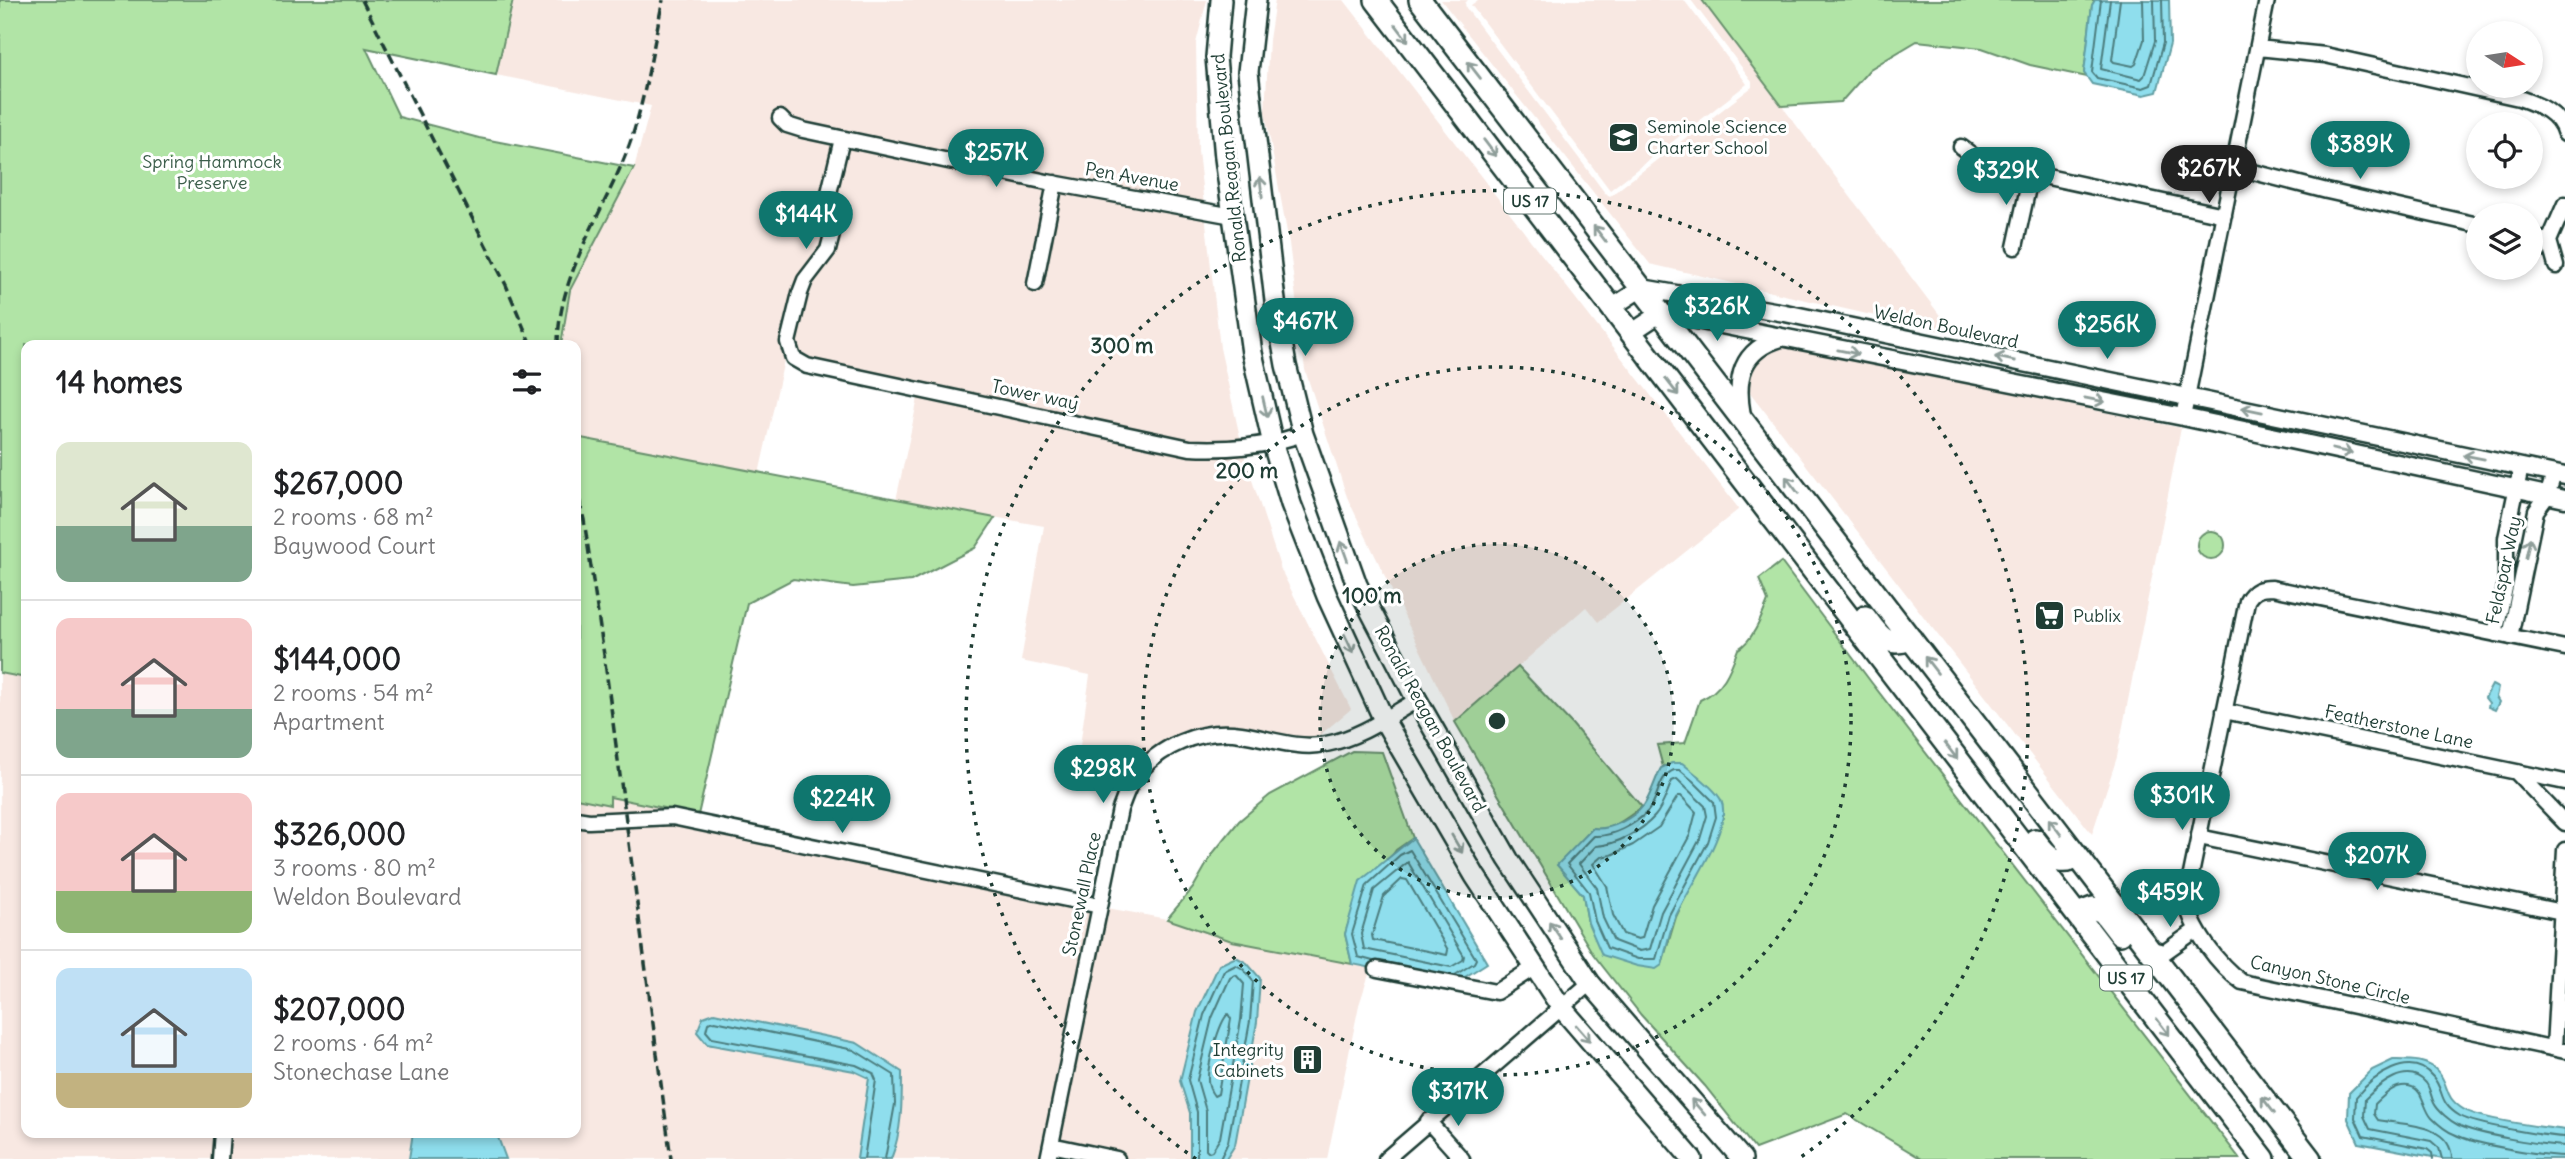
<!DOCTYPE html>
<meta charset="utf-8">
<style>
:root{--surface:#fff;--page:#f2f2f2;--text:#202124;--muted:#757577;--line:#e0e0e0;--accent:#0f766e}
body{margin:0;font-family:Delius,sans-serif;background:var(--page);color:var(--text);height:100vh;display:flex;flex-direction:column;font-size:26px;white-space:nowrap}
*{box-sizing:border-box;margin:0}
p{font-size:23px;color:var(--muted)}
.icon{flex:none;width:38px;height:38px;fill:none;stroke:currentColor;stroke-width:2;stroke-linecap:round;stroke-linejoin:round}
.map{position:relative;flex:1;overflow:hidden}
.details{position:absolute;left:21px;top:340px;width:560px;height:798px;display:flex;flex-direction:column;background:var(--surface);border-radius:14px;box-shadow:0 4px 10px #0003}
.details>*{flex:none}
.needle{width:46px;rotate:102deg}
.buttons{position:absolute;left:2466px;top:21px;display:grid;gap:14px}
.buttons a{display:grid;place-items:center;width:77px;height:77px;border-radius:50%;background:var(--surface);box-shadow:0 4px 10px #0003;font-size:35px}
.price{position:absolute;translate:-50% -60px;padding:0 16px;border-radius:24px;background:var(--accent);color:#fff;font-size:23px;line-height:46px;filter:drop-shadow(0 2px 4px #0008)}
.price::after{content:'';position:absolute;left:50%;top:42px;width:21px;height:16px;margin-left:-10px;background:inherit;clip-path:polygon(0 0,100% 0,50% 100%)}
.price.selected{background:#222;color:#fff}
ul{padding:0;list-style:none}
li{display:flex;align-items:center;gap:21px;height:175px;padding:0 35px}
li+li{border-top:2px solid var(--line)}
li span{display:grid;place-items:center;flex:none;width:196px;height:140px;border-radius:14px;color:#555}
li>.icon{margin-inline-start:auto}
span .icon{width:84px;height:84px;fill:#fffc;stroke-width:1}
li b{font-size:30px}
h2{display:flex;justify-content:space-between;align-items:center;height:84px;padding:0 35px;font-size:30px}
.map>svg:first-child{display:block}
.built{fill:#f8e8e2}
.green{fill:#b1e4a6;stroke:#68906d;stroke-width:2}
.water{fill:#8fdeed;stroke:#629ea3;stroke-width:2}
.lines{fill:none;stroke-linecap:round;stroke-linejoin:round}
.shore{stroke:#4c7d7e;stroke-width:2}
.minor-casing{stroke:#1f3d34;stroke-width:19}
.tertiary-casing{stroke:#1f3d34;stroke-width:21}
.secondary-casing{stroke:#1f3d34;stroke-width:24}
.primary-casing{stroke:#1f3d34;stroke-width:26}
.minor{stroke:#fff;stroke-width:14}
.tertiary{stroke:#fff;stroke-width:16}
.secondary{stroke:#fff;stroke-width:19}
.primary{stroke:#fff;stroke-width:21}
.rail{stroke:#1f3d34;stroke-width:3.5;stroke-dasharray:10 5;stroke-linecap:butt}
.oneway{stroke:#8f9e9a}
.ring{fill:none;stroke:#1f3d34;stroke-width:3.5;stroke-dasharray:3.5 7}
.labels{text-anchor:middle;stroke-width:6;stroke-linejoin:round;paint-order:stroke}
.shield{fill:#fff;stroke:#627771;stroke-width:2}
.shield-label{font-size:16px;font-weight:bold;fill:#1f3d34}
.poi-label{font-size:18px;fill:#1f3d34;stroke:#fff;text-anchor:start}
.street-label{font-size:18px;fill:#1f3d34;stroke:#fff}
.park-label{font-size:18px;fill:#3c5e4b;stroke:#fff}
.centre{fill:#1f3d34;stroke:#fff;stroke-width:3.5}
.ring-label{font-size:21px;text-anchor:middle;font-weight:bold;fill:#1f3d34;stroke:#fff;stroke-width:6;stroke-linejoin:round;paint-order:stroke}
</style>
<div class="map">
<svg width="2565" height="1159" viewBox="0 0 2565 1159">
<rect width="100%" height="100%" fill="#fff"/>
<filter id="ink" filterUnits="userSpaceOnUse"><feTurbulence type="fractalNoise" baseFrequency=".0143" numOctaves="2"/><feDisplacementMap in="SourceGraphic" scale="14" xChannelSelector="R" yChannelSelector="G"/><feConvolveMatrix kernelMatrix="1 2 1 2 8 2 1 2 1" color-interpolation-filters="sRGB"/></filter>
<g filter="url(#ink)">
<path class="built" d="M 513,0 L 1207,0 L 1196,43 L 1198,151 L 1220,348 L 1244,455 L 1281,570 L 1351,709 L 1314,740 L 1180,738 L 1127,768 L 1079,753 L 1090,675 L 1021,661 L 1044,526 L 896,500 L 920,389 L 784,360 L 759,474 L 576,437 L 576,345 L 561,345 L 570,290 L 634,168 L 651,106 L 496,75 Z
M 1275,0 L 1344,0 L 1739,509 L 1598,622 L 1586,607 L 1455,722 L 1347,497 L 1305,370 L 1289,243 L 1265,112 L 1269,40 Z
M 1441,0 L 1468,0 L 1465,3 L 1466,8 L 1605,193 L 1610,196 L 1752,87 L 1752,81 L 1691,0 L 1702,0 L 1954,334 L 1650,264 Z
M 1478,0 L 1684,0 L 1747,84 L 1610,190 L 1471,5 Z
M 1781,345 L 2181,428 L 2117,757 L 2092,834 L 1745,386 L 1752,364 L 1763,353 Z
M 0,663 L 26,669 L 26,1132 L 413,1132 L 409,1159 L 0,1159 Z
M 576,790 L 698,815 L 1091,905 L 1167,919 L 1232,941 L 1371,968 L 1359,1005 L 1327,1159 L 1226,1159 L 1235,1145 L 1257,1022 L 1260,978 L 1247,963 L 1219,965 L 1197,1012 L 1190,1036 L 1180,1081 L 1190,1113 L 1190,1158 L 1193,1159 L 891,1159 L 896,1147 L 902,1104 L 902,1072 L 854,1071 L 869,1078 L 857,1159 L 506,1159 L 496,1132 L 576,1132 Z"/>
<path class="green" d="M 0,0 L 513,0 L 496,75 L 366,48 L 399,117 L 479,138 L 634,168 L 570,290 L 561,345 L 26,345 L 26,678 L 0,673 Z
M 1702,0 L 2095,0 L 2092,5 L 2084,73 L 2087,77 L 2030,65 L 1982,48 L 1917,41 L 1870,69 L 1841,102 L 1782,106 Z
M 576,437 L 995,518 L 975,548 L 911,581 L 853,587 L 793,579 L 747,603 L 698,815 L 610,797 L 610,805 L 576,798 Z
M2197 545a14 14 0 1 1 28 0a14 14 0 1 1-28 0Z
M 1781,562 L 1871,682 L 2240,1159 L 1922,1159 L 1847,1114 L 1755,1149 L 1705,1086 L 1641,1015 L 1593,954 L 1455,722 L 1518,667 L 1572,724 L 1642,807 C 1627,817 1612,832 1593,828 L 1558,865 L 1583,895 L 1588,923 L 1662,964 L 1676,917 L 1723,817 L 1721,800 L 1698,776 L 1672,763 L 1663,767 L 1657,745 L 1685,743 L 1700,700 C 1723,690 1730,671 1738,649 C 1753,641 1762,616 1768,601 L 1759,579 Z
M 1352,751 L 1382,752 L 1413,838 L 1396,850 L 1351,915 L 1345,934 L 1352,964 L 1232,941 L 1167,919 L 1193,888 L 1213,853 L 1239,821 L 1270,795 Z"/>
<path class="water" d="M 2095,0 L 2169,0 L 2170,44 L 2157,92 L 2144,95 L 2092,84 L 2084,73 L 2092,5 Z
M 2492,685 L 2498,688 L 2496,697 L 2499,702 L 2495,710 L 2488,707 L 2489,703 L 2485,698 Z
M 1672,763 L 1682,763 C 1692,771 1715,788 1721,800 C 1734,827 1686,892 1675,918 C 1669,933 1666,949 1662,965 L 1656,969 L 1637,966 L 1602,955 L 1588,923 L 1583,895 L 1557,865 L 1593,828 C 1609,831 1634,818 1644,805 C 1651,795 1655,779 1661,768 Z
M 1413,838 L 1487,963 L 1454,984 L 1352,964 L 1345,934 L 1360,881 Z
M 1236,957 L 1247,963 L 1260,978 L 1257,1022 L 1235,1145 L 1226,1159 L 1193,1159 L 1190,1158 L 1190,1113 L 1180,1081 L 1197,1012 L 1219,965 Z
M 714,1013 L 857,1043 L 902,1072 C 902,1101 902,1132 891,1159 L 857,1159 L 869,1078 L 854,1071 L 707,1044 L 697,1032 L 703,1017 Z
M 2393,1060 C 2409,1060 2428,1059 2439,1073 C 2450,1087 2443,1096 2463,1109 C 2480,1120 2542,1127 2565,1130 L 2565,1159 L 2443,1159 L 2359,1143 L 2348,1119 L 2349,1093 L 2372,1070 Z
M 413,1132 L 496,1132 L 506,1159 L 409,1159 Z"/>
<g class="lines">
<path class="shore" d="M 2101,0 L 2092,72 L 2097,78 L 2143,88 L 2151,85 L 2163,43 L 2162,0
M 2110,0 L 2101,69 L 2141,79 L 2144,76 L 2155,41 L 2154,0
M 2120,0 L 2112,60 L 2114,62 L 2133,66 L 2136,64 L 2144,40 L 2143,0
M 1674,770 L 1680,770 L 1693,781 L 1714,802 L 1716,817 L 1708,842 L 1669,915 L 1656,959 L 1638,959 L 1607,948 L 1595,921 L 1589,892 L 1567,864 L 1594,836 C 1612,837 1635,825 1648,811 C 1659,799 1657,777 1674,770 Z
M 1677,779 L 1705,806 L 1707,816 L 1700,839 L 1661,912 L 1650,949 L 1640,951 L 1614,941 L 1603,918 L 1597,888 L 1579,864 L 1596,846 C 1616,845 1642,831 1655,816 C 1663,807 1667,792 1672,781 Z
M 1678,796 L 1681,796 L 1696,812 L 1690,835 L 1652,905 L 1642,938 L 1638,939 L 1623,934 L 1613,915 L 1607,886 L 1593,864 L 1601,857 L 1611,855 L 1633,845 L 1659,827 Z
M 1408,862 L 1464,956 L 1463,960 L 1451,967 L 1364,949 L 1361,934 L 1374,890 Z
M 1402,879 L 1407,880 L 1448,950 L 1447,955 L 1373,940 L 1372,935 L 1384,896 Z
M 1373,961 L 1358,957 L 1352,934 L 1367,885 L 1400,855 L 1410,850 L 1476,959 L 1474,963 L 1455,975
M 1236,975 L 1244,984 L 1241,1020 L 1220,1138 L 1212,1151 L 1209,1152 L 1206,1149 L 1206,1111 L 1197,1080 L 1212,1018 L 1230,978 Z
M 1228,1014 L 1231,1019 L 1218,1094 L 1214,1096 C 1211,1092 1208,1086 1208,1080 C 1207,1067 1219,1022 1228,1014 Z
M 864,1159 L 876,1080 L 873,1073 L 856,1065 L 712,1038 L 706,1031 L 708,1023 L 715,1021 L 854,1050 L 894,1075 L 895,1104 L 885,1159
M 1197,1159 L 1197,1112 L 1188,1080 L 1204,1015 L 1224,971 L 1236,965 L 1243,969 L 1253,981 L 1250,1021 L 1228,1142 L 1220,1159
M 2433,1159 L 2432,1153 L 2427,1149 L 2363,1136 L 2355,1118 L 2356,1097 C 2372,1077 2410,1049 2433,1077 C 2445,1091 2437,1102 2460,1116 C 2476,1125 2545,1136 2565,1137
M 2442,1159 L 2439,1148 L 2431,1141 L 2370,1129 L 2364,1116 L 2365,1099 C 2379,1085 2407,1061 2426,1083 C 2430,1088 2431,1097 2434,1103 C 2438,1111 2450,1121 2458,1125 C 2479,1135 2541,1145 2565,1146
M 2452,1159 C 2451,1123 2404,1125 2378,1120 L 2374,1114 L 2375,1104 C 2385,1094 2397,1082 2412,1087 C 2423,1090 2424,1110 2432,1118 C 2438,1124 2446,1131 2454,1134 C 2475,1145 2540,1155 2565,1156"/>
<defs>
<path id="minor" d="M 2258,48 L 2325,55 L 2519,98 C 2539,105 2559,112 2565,134
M 780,118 L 787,125 L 803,130 L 1047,182 L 1233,216
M 842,139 L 828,197 L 834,227 L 828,250 L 805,280 L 800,293 L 788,342 L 793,358 L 807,366 L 1190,448 C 1229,450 1265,447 1303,434
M 1961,147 L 1983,163 L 2224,215
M 2234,167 L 2327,191 L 2478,225
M 2530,237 L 2549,241
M 2015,247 L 2031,174
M 2556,266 L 2549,241 L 2565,204
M 1035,284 L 1055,183
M 2183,417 L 2267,0
M 2495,634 L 2506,583 L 2506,538 L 2521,467
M 2510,637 L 2536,511 L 2547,496 L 2554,474
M 2565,648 L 2272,588 C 2260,588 2253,590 2247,601 L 2186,899 C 2190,928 2219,966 2242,982 L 2565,1051
M 2224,711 L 2565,782
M 2516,772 L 2565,823
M 576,819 L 589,821 L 672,817 L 1100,906
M 2199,837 L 2562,912
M 2149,949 L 2165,952 L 2196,930
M 1377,969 L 1496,992 L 1535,967
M 2554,1048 L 2565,850
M 1428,1121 L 1462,1159
M 1051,1145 L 1117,1159
M 220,1159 L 222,1132
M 1048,1159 L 1120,809 C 1124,800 1127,788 1133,780 C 1157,746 1201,728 1241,734 C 1269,738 1297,750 1326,744 C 1359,738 1388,717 1417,700
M 1386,1159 L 1590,983"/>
<path id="tertiary" d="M 1611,308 L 1642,288 L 1785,313 L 2565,476
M 1631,333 L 1661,313 L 2183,417 L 2565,499
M 1742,416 C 1735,378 1741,350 1781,338"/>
<path id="secondary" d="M 1221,0 L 1216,57 L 1225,158 L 1252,353 L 1273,444 L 1291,504 L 1327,596 L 1384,720 L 1475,876 L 1561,1007 L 1692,1159
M 1256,0 L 1248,72 L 1276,309 L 1286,365 L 1303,434 L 1357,585 L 1417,700 L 1508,859 L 1590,983 L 1742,1159"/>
<path id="primary" d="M 1376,0 L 2264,1159
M 1420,0 L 2310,1159
M 1865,617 C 1879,636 1885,648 1911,639
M 2035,840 C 2047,856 2058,868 2078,857
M 2077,914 L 2093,908 L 2103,912 L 2120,934"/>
</defs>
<use href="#minor" class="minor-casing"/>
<use href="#tertiary" class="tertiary-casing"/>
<use href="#secondary" class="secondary-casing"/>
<use href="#primary" class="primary-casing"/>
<use href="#minor" class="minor"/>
<use href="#tertiary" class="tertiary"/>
<use href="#secondary" class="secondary"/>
<use href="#primary" class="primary"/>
<path class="rail" d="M 362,0 L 506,285 L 531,345
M 558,345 C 558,270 608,208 631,140 C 646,95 653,46 663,0
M 576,486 L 584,520 L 604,655 L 671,1159"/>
</g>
<defs><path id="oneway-shaft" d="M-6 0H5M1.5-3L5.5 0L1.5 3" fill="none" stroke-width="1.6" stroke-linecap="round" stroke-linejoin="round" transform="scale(1.75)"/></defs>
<g class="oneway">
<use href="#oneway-shaft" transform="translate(1402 33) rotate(53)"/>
<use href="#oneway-shaft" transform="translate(1474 70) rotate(-128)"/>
<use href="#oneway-shaft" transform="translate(1490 148) rotate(53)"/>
<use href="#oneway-shaft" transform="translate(1261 187) rotate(-97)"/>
<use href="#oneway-shaft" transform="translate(1600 234) rotate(-128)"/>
<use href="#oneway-shaft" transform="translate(1848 352) rotate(11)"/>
<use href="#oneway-shaft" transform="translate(2005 359) rotate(-168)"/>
<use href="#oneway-shaft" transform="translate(1672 387) rotate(52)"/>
<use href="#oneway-shaft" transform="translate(2095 400) rotate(11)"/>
<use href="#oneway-shaft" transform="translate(1265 407) rotate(77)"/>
<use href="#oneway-shaft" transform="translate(2252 410) rotate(-168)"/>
<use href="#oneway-shaft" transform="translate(2342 451) rotate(12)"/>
<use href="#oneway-shaft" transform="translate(2474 457) rotate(-169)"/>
<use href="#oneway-shaft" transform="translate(1792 485) rotate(-127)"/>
<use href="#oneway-shaft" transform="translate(2528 548) rotate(-78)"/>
<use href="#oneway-shaft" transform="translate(1344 551) rotate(-110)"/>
<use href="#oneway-shaft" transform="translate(1349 644) rotate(65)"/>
<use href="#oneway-shaft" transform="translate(1931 665) rotate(-128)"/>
<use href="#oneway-shaft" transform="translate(1951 751) rotate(53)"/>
<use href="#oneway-shaft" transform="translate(2055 827) rotate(-127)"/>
<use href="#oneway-shaft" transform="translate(1457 844) rotate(60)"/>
<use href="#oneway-shaft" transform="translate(1555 930) rotate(-124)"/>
<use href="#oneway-shaft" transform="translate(2163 1027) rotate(53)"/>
<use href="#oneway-shaft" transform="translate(1583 1033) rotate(49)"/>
<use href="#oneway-shaft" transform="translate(2268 1105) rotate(-128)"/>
<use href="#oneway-shaft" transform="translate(1698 1107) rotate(-131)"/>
</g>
</g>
<circle cx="1497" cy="721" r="177" fill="#1f3d34" fill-opacity=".12"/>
<g class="ring">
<circle cx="1497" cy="721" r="177"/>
<circle cx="1497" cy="721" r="354"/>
<path d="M1196 1159A531 531 0 1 1 1798 1159"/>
</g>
<defs>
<symbol id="school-square" viewBox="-11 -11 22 22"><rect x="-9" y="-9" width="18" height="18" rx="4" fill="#1f3d34" stroke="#fff"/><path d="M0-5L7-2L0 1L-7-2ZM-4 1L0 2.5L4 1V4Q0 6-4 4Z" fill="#fff"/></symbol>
<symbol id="supermarket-square" viewBox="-11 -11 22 22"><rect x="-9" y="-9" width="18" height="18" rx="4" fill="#1f3d34" stroke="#fff"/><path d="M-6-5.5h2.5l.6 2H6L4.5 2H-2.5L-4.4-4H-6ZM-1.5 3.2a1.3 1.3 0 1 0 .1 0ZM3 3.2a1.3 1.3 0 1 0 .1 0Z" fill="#fff"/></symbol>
<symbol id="building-square" viewBox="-11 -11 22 22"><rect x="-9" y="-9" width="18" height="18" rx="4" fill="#1f3d34" stroke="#fff"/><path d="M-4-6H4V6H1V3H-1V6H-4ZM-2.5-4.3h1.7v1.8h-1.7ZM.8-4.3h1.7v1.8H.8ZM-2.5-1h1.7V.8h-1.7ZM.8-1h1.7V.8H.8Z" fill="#fff"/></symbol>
</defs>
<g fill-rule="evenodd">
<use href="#school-square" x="1606" y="120" width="35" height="35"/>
<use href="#supermarket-square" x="2032" y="598" width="35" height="35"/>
<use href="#building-square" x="1290" y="1042" width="35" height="35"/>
</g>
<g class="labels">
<g class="shield">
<rect x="1504" y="188.5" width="52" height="25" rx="5"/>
<rect x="2100" y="965.5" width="52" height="25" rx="5"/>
</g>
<g class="shield-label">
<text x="1530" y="207">US 17</text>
<text x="2126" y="984">US 17</text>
</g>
<g class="poi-label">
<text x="1647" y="133">Seminole Science<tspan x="1647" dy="21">Charter School</tspan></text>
<text x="2073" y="622">Publix</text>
<text x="1284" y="1056" text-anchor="end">Integrity<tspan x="1284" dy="21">Cabinets</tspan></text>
</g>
<g class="street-label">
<text transform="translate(1229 158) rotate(-96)" y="6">Ronald Reagan Boulevard</text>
<text transform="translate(1132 177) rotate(10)" y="6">Pen Avenue</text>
<text transform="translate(1946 327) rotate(12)" y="6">Weldon Boulevard</text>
<text transform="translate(1035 395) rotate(12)" y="6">Tower way</text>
<text transform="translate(2504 570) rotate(-78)" y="6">Feldspar Way</text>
<text transform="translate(1430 719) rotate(61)" y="6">Ronald Reagan Boulevard</text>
<text transform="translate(2399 727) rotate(12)" y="6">Featherstone Lane</text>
<text transform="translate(1082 894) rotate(-78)" y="6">Stonewall Place</text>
<text transform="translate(2330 980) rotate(13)" y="6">Canyon Stone Circle</text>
</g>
<g class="park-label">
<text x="212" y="168">Spring Hammock<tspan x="212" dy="21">Preserve</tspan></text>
</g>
</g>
<circle cx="1497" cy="721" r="10" class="centre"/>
<g class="ring-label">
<text x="1122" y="353">300 m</text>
<text x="1247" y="478">200 m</text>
<text x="1372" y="603">100 m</text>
</g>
</svg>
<div class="buttons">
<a><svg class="needle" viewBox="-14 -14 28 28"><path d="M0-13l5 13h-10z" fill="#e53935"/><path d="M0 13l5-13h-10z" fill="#757577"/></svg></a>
<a><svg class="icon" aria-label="locate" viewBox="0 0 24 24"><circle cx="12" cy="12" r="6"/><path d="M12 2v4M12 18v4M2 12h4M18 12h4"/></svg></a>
<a><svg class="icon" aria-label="layers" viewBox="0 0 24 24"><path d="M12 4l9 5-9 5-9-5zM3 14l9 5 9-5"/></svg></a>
</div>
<b class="price" style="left:2360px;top:181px">$389K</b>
<b class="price" style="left:996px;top:189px">$257K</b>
<b class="price selected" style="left:2209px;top:205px">$267K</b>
<b class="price" style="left:2006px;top:207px">$329K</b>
<b class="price" style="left:806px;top:251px">$144K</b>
<b class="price" style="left:1717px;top:343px">$326K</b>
<b class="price" style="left:1305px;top:358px">$467K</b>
<b class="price" style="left:2107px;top:361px">$256K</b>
<b class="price" style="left:1103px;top:805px">$298K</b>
<b class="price" style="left:2182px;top:832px">$301K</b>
<b class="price" style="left:842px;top:835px">$224K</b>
<b class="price" style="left:2377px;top:892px">$207K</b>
<b class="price" style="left:2170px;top:929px">$459K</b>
<b class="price" style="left:1458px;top:1128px">$317K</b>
<section class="details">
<h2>14 homes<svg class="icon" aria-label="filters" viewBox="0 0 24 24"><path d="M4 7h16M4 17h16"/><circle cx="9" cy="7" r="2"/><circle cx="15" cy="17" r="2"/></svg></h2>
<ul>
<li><span style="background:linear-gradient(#dfe7d0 60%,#7fa58c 0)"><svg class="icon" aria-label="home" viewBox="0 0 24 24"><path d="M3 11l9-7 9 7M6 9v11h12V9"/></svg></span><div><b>$267,000</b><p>2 rooms · 68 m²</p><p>Baywood Court</p></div></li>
<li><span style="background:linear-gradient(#f6c9c9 65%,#7fa58c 0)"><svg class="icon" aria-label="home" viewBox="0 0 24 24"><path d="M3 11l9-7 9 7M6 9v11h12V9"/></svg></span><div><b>$144,000</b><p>2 rooms · 54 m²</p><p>Apartment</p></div></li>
<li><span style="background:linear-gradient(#f6c9c9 70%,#8fb573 0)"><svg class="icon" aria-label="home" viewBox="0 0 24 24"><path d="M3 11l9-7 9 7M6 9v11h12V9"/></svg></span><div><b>$326,000</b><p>3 rooms · 80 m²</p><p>Weldon Boulevard</p></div></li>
<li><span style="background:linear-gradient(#bfe0f5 75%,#c2b280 0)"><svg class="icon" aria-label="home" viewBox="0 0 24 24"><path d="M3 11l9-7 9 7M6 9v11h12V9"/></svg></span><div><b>$207,000</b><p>2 rooms · 64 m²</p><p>Stonechase Lane</p></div></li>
</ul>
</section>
</div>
